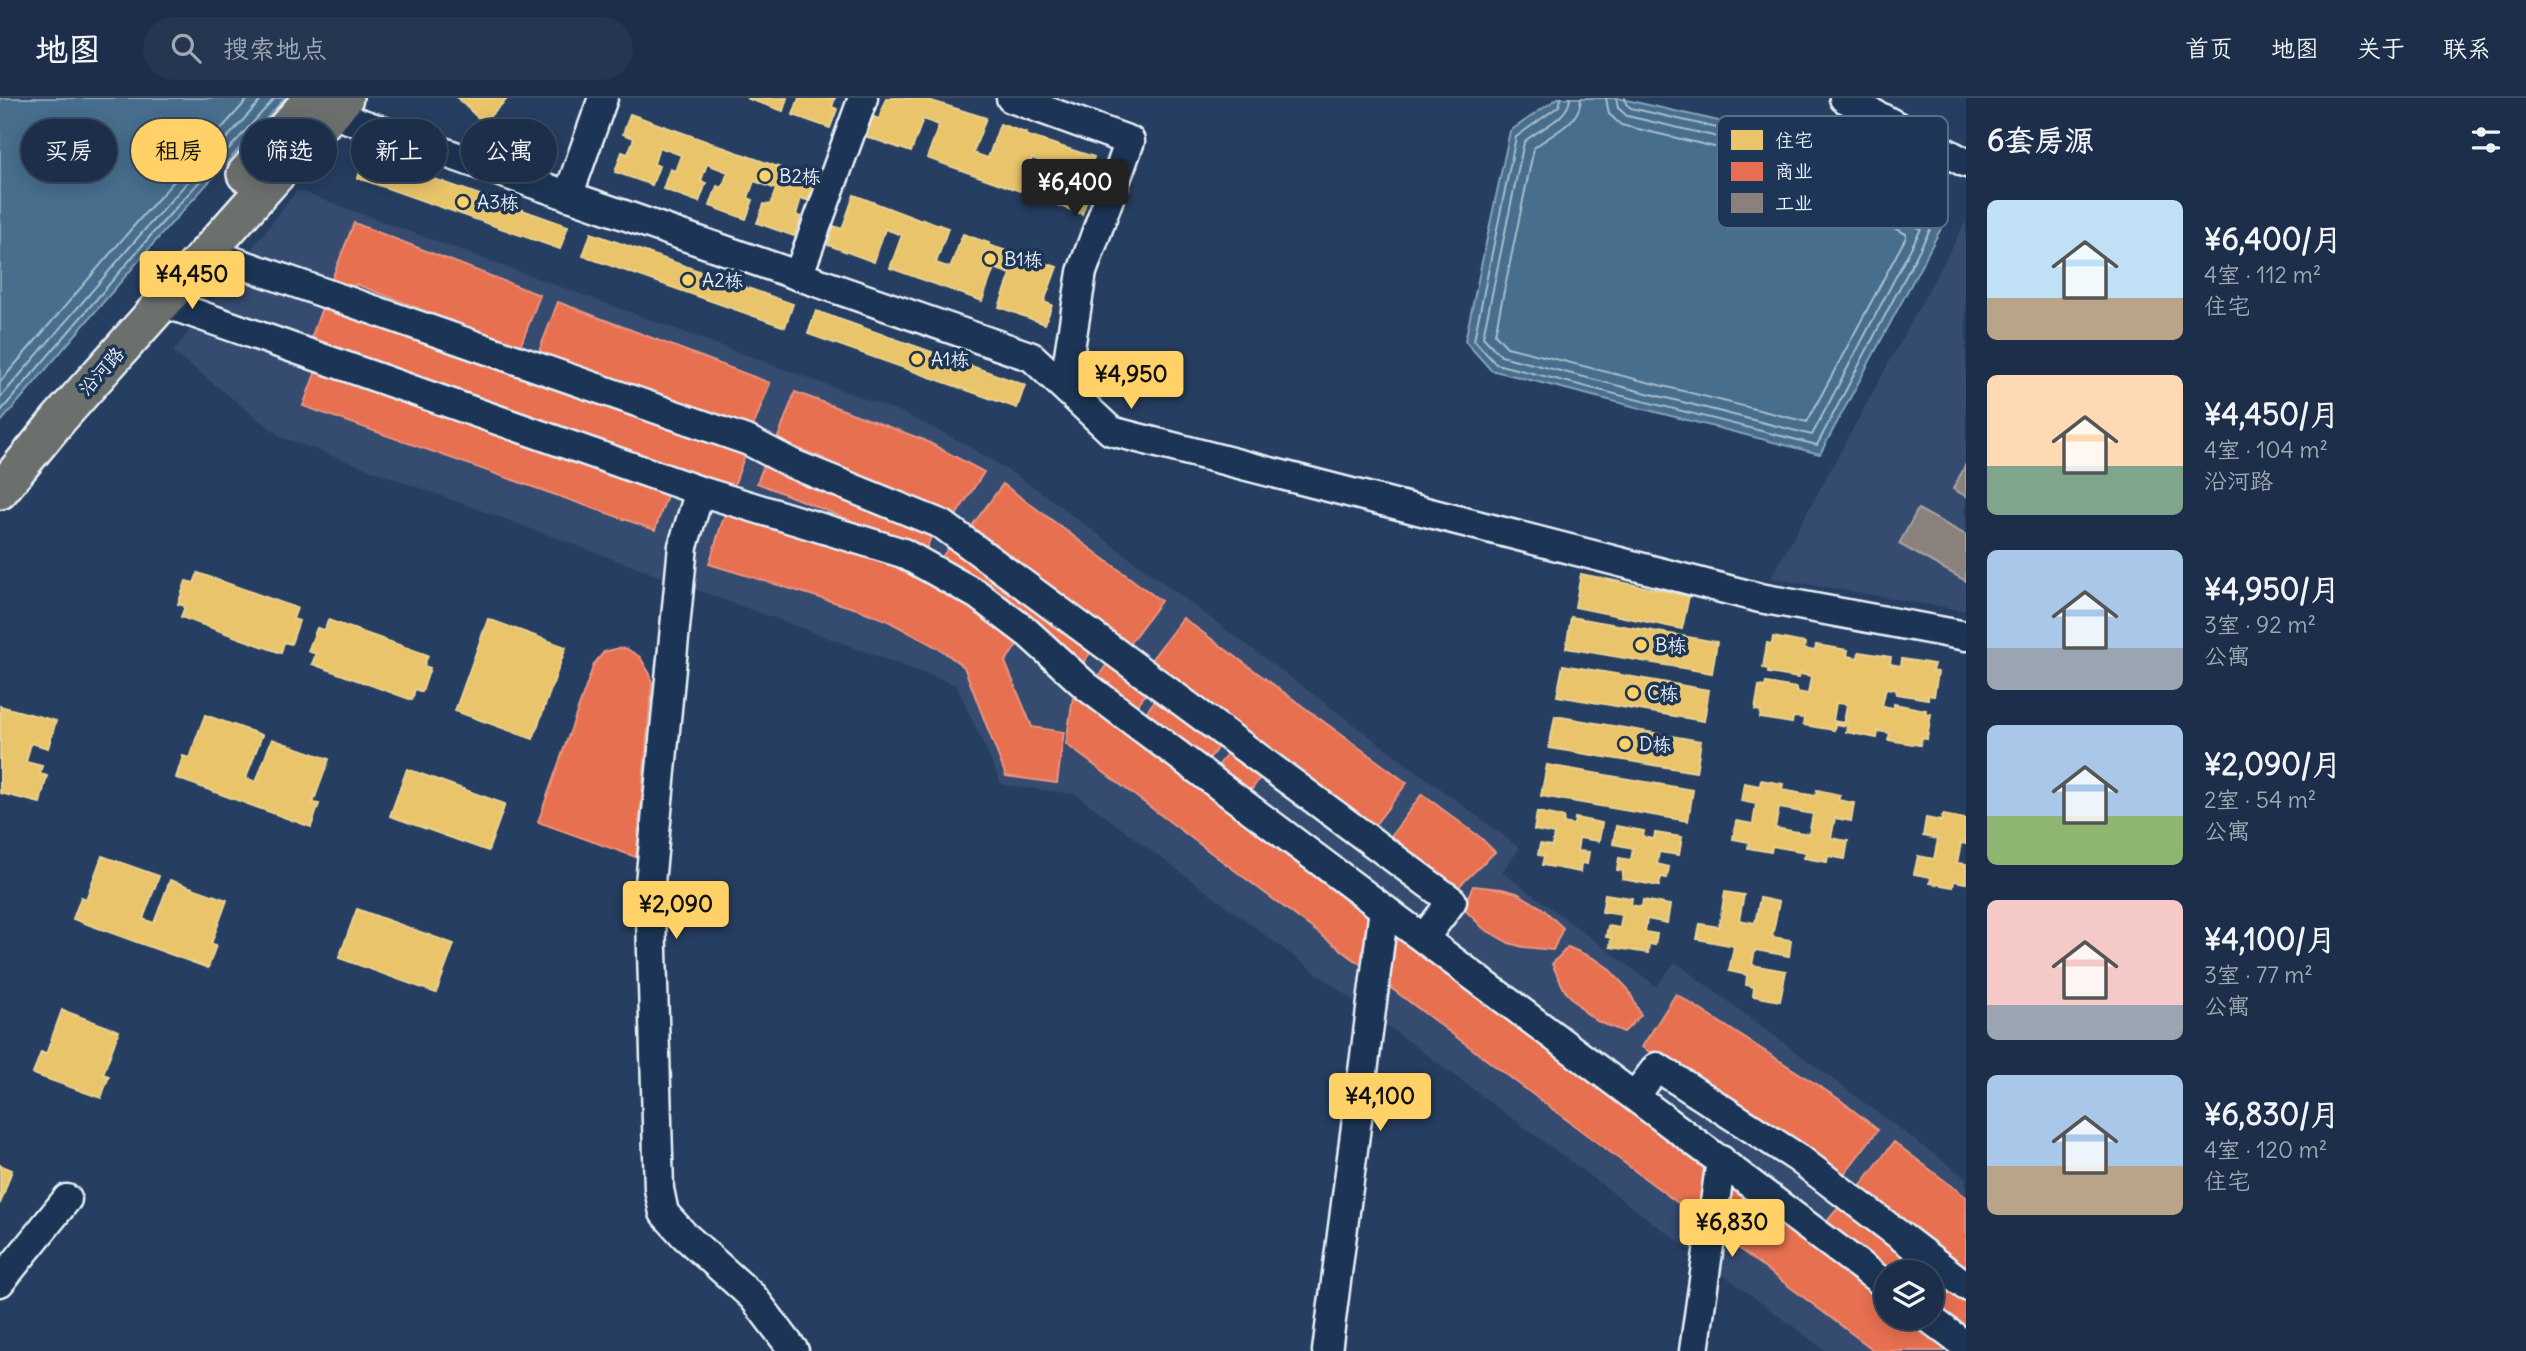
<!DOCTYPE html>
<html lang="zh">
<meta charset="utf-8">
<style>
:root{--surface:#1c2e49;--page:#253650;--text:#f1f3f6;--muted:#a0a8b4;--line:#3a4a61;--accent:#ffd166}
body{margin:0;font-family:Delius,"LXGW WenKai TC",sans-serif;background:var(--page);color:var(--text);height:100vh;display:flex;flex-direction:column;font-size:26px;white-space:nowrap}
*{box-sizing:border-box;margin:0}
p{font-size:23px;color:var(--muted)}
.icon{flex:none;width:38px;height:38px;fill:none;stroke:currentColor;stroke-width:2;stroke-linecap:round;stroke-linejoin:round}
.map{position:relative;flex:1;overflow:hidden}
.drawer{display:flex;flex-direction:column;background:var(--surface);width:560px}
.drawer>*{flex:none}
.banner{position:absolute;left:21px;top:21px;width:665px;height:63px;display:flex;gap:14px}
.buttons{position:absolute;left:1874px;top:1162px;display:grid;gap:14px}
.buttons a{display:grid;place-items:center;width:70px;height:70px;border-radius:50%;background:var(--surface);box-shadow:0 4px 18px #0003,0 0 0 2px var(--line);font-size:35px}
.price{position:absolute;translate:-50% -60px;padding:0 16px;border-radius:7px;background:var(--accent);color:#111;font-size:23px;line-height:46px;filter:drop-shadow(0 2px 4px #0008)}
.price::after{content:'';position:absolute;left:50%;top:42px;width:21px;height:16px;margin-left:-10px;background:inherit;clip-path:polygon(0 0,100% 0,50% 100%)}
.price.active{background:#222;color:#fff}
ul{padding:0;list-style:none}
li{display:flex;align-items:center;gap:21px;height:175px;padding:0 21px}
li span{display:grid;place-items:center;flex:none;width:196px;height:140px;border-radius:10px;color:#555}
li>.icon{margin-inline-start:auto}
span .icon{width:84px;height:84px;fill:#fffc;stroke-width:1}
li b{font-size:30px}
h2{display:flex;justify-content:space-between;align-items:center;height:84px;padding:0 21px;font-size:30px}
.pill{padding:0 24px;border-radius:32px;background:var(--surface);box-shadow:0 4px 18px #0003,0 0 0 2px var(--line);font-size:24px;line-height:63px}
.pill.active{background:var(--accent);color:#111}
header{display:flex;align-items:center;gap:42px;box-sizing:border-box;height:98px;padding:0 35px;background:var(--surface);border-bottom:2px solid var(--line)}
header strong{font-size:33px}
nav{display:flex;gap:38px;margin-inline-start:auto;font-size:24px}
.search{width:490px;height:63px;background:var(--page);display:flex;align-items:center;gap:18px;box-sizing:border-box;padding:0 24px;border-radius:38px;color:var(--muted);font-size:26px}
main{display:flex;flex:1;min-height:0}
.map>svg:first-child{display:block}
.built{fill:#354b6f;fill-rule:evenodd}
.water{fill:#466e8d;stroke:#87a2b8;stroke-width:2}
.homes{fill:#e9c46a;stroke:#e9d295;stroke-width:2;fill-rule:evenodd}
.shops{fill:#e76f51;stroke:#e79683;stroke-width:2}
.industry{fill:#8a817c;stroke:#a6a3a1;stroke-width:2}
.lines{fill:none;stroke-linecap:round;stroke-linejoin:round}
.shore{stroke:#a7bdcd;stroke-width:2}
.minor-casing{stroke:#e8f1f8;stroke-width:33}
.major-casing{stroke:#e8f1f8;stroke-width:40}
.minor{stroke:#1d3557;stroke-width:28}
.major{stroke:#6c706d;stroke-width:35}
.poi-dot{fill:#ffd166;stroke:#1d3557;stroke-width:2.5}
.labels{text-anchor:middle;stroke-width:7;stroke-linejoin:round;paint-order:stroke}
.poi-label{font-size:19px;fill:#e8f1f8;stroke:#1d3557;text-anchor:start}
.street-label{font-size:19px;fill:#e8f1f8;stroke:#1d3557}
.key{fill:#1d3557;stroke:#5a6d87;stroke-width:2}
.key-label{font-size:19px;fill:#e8f1f8}
</style>
<header>
<strong>地图</strong>
<div class="search"><svg class="icon" aria-label="search" viewBox="0 0 24 24"><circle cx="10" cy="10" r="6"/><path d="M15 15l6 6"/></svg>搜索地点</div>
<nav><a>首页</a><a>地图</a><a>关于</a><a>联系</a></nav>
</header>
<main>
<div class="map">
<svg width="1966" height="1253" viewBox="0 0 1966 1253">
<rect width="100%" height="100%" fill="#263e61"/>
<filter id="ink" filterUnits="userSpaceOnUse"><feTurbulence type="fractalNoise" baseFrequency=".0143" numOctaves="2"/><feDisplacementMap in="SourceGraphic" scale="14" xChannelSelector="R" yChannelSelector="G"/><feConvolveMatrix kernelMatrix="1 2 1 2 8 2 1 2 1" color-interpolation-filters="sRGB"/></filter>
<g filter="url(#ink)">
<path class="built" d="M 297,92 L 901,314 L 971,349 L 1037,391 L 1520,750 L 1502,774 L 1656,888 L 1675,864 L 1966,1080 L 1966,1253 L 1826,1253 L 1075,696 L 1002,687 L 956,587 L 281,339 L 173,254 ZM 1886,1174 L 1932,1174 L 1932,1220 L 1886,1220 Z
M 1966,123 L 1966,513 L 1771,480 L 1837,360 Z"/>
<path class="water" d="M 0,0 L 285,0 L 159,139 L 0,325 Z
M 1558,0 L 1618,0 L 1762,33 L 1944,125 L 1820,356 L 1491,272 L 1465,243 L 1510,33 Z"/>
<path class="homes" d="M 458,0 L 508,0 L 483,25 Z
M 746,0 L 787,0 L 783,13 Z
M 799,0 L 835,0 L 832,9 L 837,11 L 830,30 L 793,17 Z
M 886,0 L 922,0 L 986,20 L 973,55 L 988,60 L 1000,26 L 1026,35 L 1025,37 L 1094,59 L 1082,94 L 1089,97 L 1082,116 L 1036,99 L 1048,66 L 1032,60 L 1020,93 L 927,60 L 939,27 L 923,21 L 911,54 L 865,38 L 871,18 L 879,21 Z
M 630,16 L 820,84 L 812,104 L 801,100 L 796,117 L 801,119 L 794,138 L 757,125 L 764,106 L 770,107 L 776,91 L 754,83 L 748,100 L 753,102 L 746,121 L 710,108 L 717,88 L 722,90 L 728,74 L 707,66 L 701,83 L 706,85 L 699,104 L 663,91 L 670,71 L 675,73 L 681,57 L 659,49 L 654,66 L 659,68 L 652,87 L 615,74 L 622,54 L 628,56 L 634,40 L 623,36 Z
M 366,57 L 568,128 L 560,151 L 358,80 Z
M 854,97 L 922,123 L 923,121 L 948,130 L 936,165 L 950,170 L 963,136 L 989,145 L 988,147 L 1057,169 L 1044,204 L 1052,207 L 1045,226 L 999,209 L 1011,176 L 994,170 L 982,203 L 890,170 L 902,137 L 885,131 L 874,164 L 828,147 L 834,128 L 842,131 Z
M 591,135 L 793,206 L 785,229 L 583,158 Z
M 816,213 L 1025,287 L 1017,310 L 808,236 Z
M 198,475 L 297,510 L 293,521 L 299,523 L 291,546 L 284,544 L 281,555 L 181,519 L 185,508 L 178,506 L 186,483 L 194,485 Z
M 1581,476 L 1689,498 L 1682,531 L 1575,509 Z
M 1571,519 L 1717,544 L 1712,575 L 1566,550 Z
M 488,521 L 566,549 L 533,641 L 455,613 Z
M 328,522 L 428,557 L 424,568 L 430,570 L 422,594 L 415,591 L 412,602 L 312,566 L 316,556 L 308,553 L 317,530 L 325,532 Z
M 1773,539 L 1805,545 L 1804,551 L 1815,553 L 1816,547 L 1848,552 L 1847,558 L 1858,560 L 1859,554 L 1891,559 L 1890,566 L 1901,568 L 1902,561 L 1934,566 L 1932,573 L 1938,574 L 1934,598 L 1928,597 L 1928,601 L 1896,596 L 1897,592 L 1886,590 L 1882,608 L 1894,610 L 1894,606 L 1926,612 L 1925,615 L 1931,616 L 1927,641 L 1921,640 L 1920,647 L 1888,642 L 1890,635 L 1878,633 L 1877,640 L 1846,634 L 1847,628 L 1835,626 L 1834,632 L 1803,627 L 1804,620 L 1793,619 L 1792,625 L 1760,620 L 1761,613 L 1755,612 L 1759,588 L 1765,589 L 1766,585 L 1797,590 L 1797,594 L 1808,596 L 1811,578 L 1800,576 L 1799,580 L 1768,575 L 1768,571 L 1763,570 L 1767,545 L 1772,546 ZM 1836,605 L 1847,606 L 1844,625 L 1833,623 Z
M 1563,567 L 1709,592 L 1704,623 L 1557,598 Z
M 0,608 L 56,623 L 48,650 L 31,645 L 26,664 L 42,668 L 40,676 L 47,678 L 40,705 L 0,695 Z
M 205,617 L 262,637 L 246,680 L 256,684 L 272,641 L 329,661 L 313,705 L 319,706 L 311,729 L 176,680 L 183,658 L 189,660 Z
M 1555,618 L 1701,643 L 1696,674 L 1549,650 Z
M 1547,667 L 1693,692 L 1688,723 L 1541,698 Z
M 407,671 L 505,706 L 488,753 L 390,718 Z
M 1761,682 L 1783,686 L 1782,692 L 1816,698 L 1817,692 L 1840,697 L 1838,702 L 1854,705 L 1851,723 L 1835,720 L 1831,740 L 1848,743 L 1845,761 L 1828,758 L 1827,764 L 1804,760 L 1806,754 L 1772,748 L 1771,754 L 1748,750 L 1749,744 L 1733,741 L 1736,723 L 1753,726 L 1756,706 L 1741,703 L 1744,685 L 1760,688 ZM 1779,710 L 1813,716 L 1809,736 L 1775,730 Z
M 1537,714 L 1564,719 L 1563,725 L 1574,727 L 1575,720 L 1602,725 L 1599,743 L 1579,740 L 1577,753 L 1589,754 L 1587,766 L 1581,765 L 1580,774 L 1542,767 L 1544,758 L 1538,757 L 1540,746 L 1552,748 L 1554,736 L 1534,732 Z
M 1943,717 L 1965,721 L 1964,727 L 1966,727 L 1966,746 L 1961,745 L 1957,765 L 1966,766 L 1966,785 L 1954,783 L 1953,789 L 1930,785 L 1931,779 L 1914,776 L 1918,758 L 1934,761 L 1938,741 L 1923,738 L 1926,720 L 1941,723 Z
M 1616,728 L 1644,733 L 1643,739 L 1654,741 L 1655,735 L 1682,739 L 1679,757 L 1659,754 L 1657,766 L 1669,769 L 1667,780 L 1661,779 L 1659,788 L 1622,781 L 1623,773 L 1617,772 L 1619,760 L 1631,762 L 1633,750 L 1613,746 Z
M 102,758 L 159,778 L 143,821 L 154,825 L 170,782 L 227,802 L 211,846 L 216,847 L 208,870 L 73,821 L 81,799 L 86,801 Z
M 1725,794 L 1744,797 L 1739,822 L 1755,825 L 1760,800 L 1779,804 L 1772,839 L 1791,842 L 1789,858 L 1755,852 L 1752,867 L 1786,873 L 1780,903 L 1753,898 L 1754,889 L 1746,887 L 1747,877 L 1729,873 L 1734,848 L 1697,841 L 1700,826 L 1719,829 Z
M 1605,796 L 1632,800 L 1631,807 L 1642,809 L 1643,802 L 1670,807 L 1667,825 L 1647,821 L 1645,834 L 1657,836 L 1655,847 L 1649,846 L 1648,855 L 1610,849 L 1611,840 L 1606,839 L 1608,828 L 1620,830 L 1622,817 L 1602,814 Z
M 357,811 L 454,846 L 436,895 L 339,860 Z
M 62,912 L 119,933 L 103,976 L 109,978 L 101,1000 L 33,976 L 41,954 L 46,956 Z
M 0,1067 L 12,1072 L 0,1106 Z"/>
<path class="shops" d="M 354,125 L 540,197 L 520,249 L 356,186 L 351,200 L 328,191 Z
M 325,201 L 748,348 L 734,388 L 311,241 Z
M 558,204 L 770,285 L 750,337 L 538,256 Z
M 316,273 L 667,397 L 655,432 L 303,308 Z
M 795,294 L 924,342 L 984,374 L 953,422 L 902,395 L 822,365 L 824,360 L 777,342 Z
M 764,367 L 933,433 L 926,452 L 757,385 Z
M 1003,386 L 1161,503 L 1126,550 L 968,433 Z
M 726,412 L 912,471 L 1022,540 L 1005,564 L 1032,629 L 1064,634 L 1057,685 L 1006,678 L 964,569 L 940,551 L 888,523 L 860,512 L 709,466 Z
M 952,446 L 1093,551 L 1083,565 L 941,460 Z
M 1183,520 L 1407,685 L 1371,732 L 1148,566 Z
M 619,550 L 627,551 L 640,559 L 650,576 L 652,585 L 636,759 L 538,724 L 594,566 L 604,554 Z
M 1111,561 L 1150,590 L 1133,613 L 1094,584 Z
M 1078,592 L 1375,814 L 1368,872 L 1066,646 L 1073,599 Z
M 1159,597 L 1222,643 L 1205,667 L 1142,620 Z
M 1231,650 L 1264,674 L 1247,698 L 1214,674 Z
M 1422,696 L 1481,740 L 1495,754 L 1453,794 L 1388,742 Z
M 1473,788 L 1502,791 L 1517,795 L 1542,810 L 1563,830 L 1553,852 L 1523,849 L 1509,845 L 1484,831 L 1463,810 Z
M 1396,830 L 1710,1065 L 1702,1123 L 1383,884 Z
M 1568,849 L 1595,861 L 1607,869 L 1628,891 L 1641,917 L 1624,934 L 1597,923 L 1585,914 L 1565,893 L 1552,866 Z
M 1676,896 L 1839,1001 L 1878,1032 L 1840,1081 L 1802,1052 L 1642,949 Z
M 1894,1044 L 1966,1099 L 1966,1178 L 1856,1093 Z
M 1729,1079 L 1886,1197 L 1886,1220 L 1916,1220 L 1961,1253 L 1875,1253 L 1721,1137 Z
M 1843,1104 L 1966,1199 L 1966,1238 L 1932,1212 L 1932,1174 L 1886,1174 L 1823,1128 Z"/>
<path class="industry" d="M 1966,366 L 1966,398 L 1953,391 Z
M 1918,411 L 1966,437 L 1966,483 L 1899,446 Z"/>
<g class="lines">
<path class="shore" d="M 1561,0 L 1559,8 L 1516,39 L 1474,242 L 1496,266 L 1817,347 L 1932,128 L 1760,40 L 1631,10 L 1626,6 L 1625,0
M 1570,0 C 1569,21 1538,31 1524,44 L 1483,239 L 1501,258 L 1812,337 L 1921,131 L 1757,48 L 1627,18 L 1618,10 L 1616,0
M 1581,0 C 1580,27 1551,35 1534,50 L 1495,236 L 1507,249 L 1807,324 L 1906,139 L 1906,136 L 1753,58 L 1621,27 L 1609,16 L 1606,0
M 0,284 L 139,122 L 249,0
M 0,300 L 147,129 L 263,0
M 0,314 L 153,135 L 275,0"/>
<defs>
<path id="minor" d="M 1011,0 L 1130,43 L 1082,174 L 1064,289
M 1844,0 L 1966,65
M 322,1 L 331,15 L 1032,259 L 1111,333 L 1760,500 L 1966,538
M 568,98 L 603,0
M 207,154 L 749,343 L 793,366 L 943,427 L 1452,803 L 1424,840
M 798,178 L 863,0
M 162,204 L 700,393 L 903,455 L 978,497 L 1028,535 L 1086,588 L 1886,1187
M 700,393 L 683,448 L 650,785 L 659,1091 L 664,1115 L 684,1137 L 753,1199 L 794,1253
M 1635,998 L 1657,969 L 1798,1060 L 1966,1188
M 0,1184 L 67,1101
M 1929,1220 L 1966,1248
M 1327,1253 L 1384,811
M 1694,1253 L 1721,1062"/>
<path id="major" d="M 245,76 L 312,0
M 0,393 L 59,321 L 345,0"/>
</defs>
<use href="#minor" class="minor-casing"/>
<use href="#major" class="major-casing"/>
<use href="#minor" class="minor"/>
<use href="#major" class="major"/>
</g>
</g>
<g class="poi-dot">
<circle cx="765" cy="78" r="7"/>
<circle cx="463" cy="104" r="7"/>
<circle cx="990" cy="161" r="7"/>
<circle cx="688" cy="182" r="7"/>
<circle cx="917" cy="261" r="7"/>
<circle cx="1641" cy="547" r="7"/>
<circle cx="1633" cy="595" r="7"/>
<circle cx="1625" cy="646" r="7"/>
</g>
<g class="labels">
<g class="poi-label">
<text x="779" y="85">B2栋</text>
<text x="477" y="111">A3栋</text>
<text x="1004" y="168">B1栋</text>
<text x="702" y="189">A2栋</text>
<text x="931" y="268">A1栋</text>
<text x="1655" y="554">B栋</text>
<text x="1647" y="602">C栋</text>
<text x="1639" y="653">D栋</text>
</g>
<g class="street-label">
<text transform="translate(101 273) rotate(-48)" y="7">沿河路</text>
</g>
</g>
<rect x="1717" y="18" width="231" height="112" rx="10" class="key"/>
<rect x="1731" y="32" width="32" height="20" fill="#e9c46a"/>
<rect x="1731" y="64" width="32" height="19" fill="#e76f51"/>
<rect x="1731" y="95" width="32" height="20" fill="#8a817c"/>
<g class="key-label">
<text x="1775" y="49">住宅</text>
<text x="1775" y="80">商业</text>
<text x="1775" y="112">工业</text>
</g>
</svg>
<div class="buttons">
<a><svg class="icon" aria-label="layers" viewBox="0 0 24 24"><path d="M12 4l9 5-9 5-9-5zM3 14l9 5 9-5"/></svg></a>
</div>
<b class="price active" style="left:1075px;top:121px">¥6,400</b>
<b class="price" style="left:192px;top:213px">¥4,450</b>
<b class="price" style="left:1131px;top:313px">¥4,950</b>
<b class="price" style="left:676px;top:843px">¥2,090</b>
<b class="price" style="left:1380px;top:1035px">¥4,100</b>
<b class="price" style="left:1732px;top:1161px">¥6,830</b>
<div class="banner">
<a class="pill">买房</a>
<a class="pill active">租房</a>
<a class="pill">筛选</a>
<a class="pill">新上</a>
<a class="pill">公寓</a>
</div>
</div>
<section class="drawer">
<h2>6套房源<svg class="icon" aria-label="filters" viewBox="0 0 24 24"><path d="M4 7h16M4 17h16"/><circle cx="9" cy="7" r="2"/><circle cx="15" cy="17" r="2"/></svg></h2>
<ul>
<li><span style="background:linear-gradient(#bfe0f5 70%,#b9a48a 0)"><svg class="icon" aria-label="home" viewBox="0 0 24 24"><path d="M3 11l9-7 9 7M6 9v11h12V9"/></svg></span><div><b>¥6,400/月</b><p>4室 · 112 m²</p><p>住宅</p></div></li>
<li><span style="background:linear-gradient(#ffd9b3 65%,#7fa58c 0)"><svg class="icon" aria-label="home" viewBox="0 0 24 24"><path d="M3 11l9-7 9 7M6 9v11h12V9"/></svg></span><div><b>¥4,450/月</b><p>4室 · 104 m²</p><p>沿河路</p></div></li>
<li><span style="background:linear-gradient(#a9c7e8 70%,#9aa5b1 0)"><svg class="icon" aria-label="home" viewBox="0 0 24 24"><path d="M3 11l9-7 9 7M6 9v11h12V9"/></svg></span><div><b>¥4,950/月</b><p>3室 · 92 m²</p><p>公寓</p></div></li>
<li><span style="background:linear-gradient(#a9c7e8 65%,#8fb573 0)"><svg class="icon" aria-label="home" viewBox="0 0 24 24"><path d="M3 11l9-7 9 7M6 9v11h12V9"/></svg></span><div><b>¥2,090/月</b><p>2室 · 54 m²</p><p>公寓</p></div></li>
<li><span style="background:linear-gradient(#f6c9c9 75%,#9aa5b1 0)"><svg class="icon" aria-label="home" viewBox="0 0 24 24"><path d="M3 11l9-7 9 7M6 9v11h12V9"/></svg></span><div><b>¥4,100/月</b><p>3室 · 77 m²</p><p>公寓</p></div></li>
<li><span style="background:linear-gradient(#a9c7e8 65%,#b9a48a 0)"><svg class="icon" aria-label="home" viewBox="0 0 24 24"><path d="M3 11l9-7 9 7M6 9v11h12V9"/></svg></span><div><b>¥6,830/月</b><p>4室 · 120 m²</p><p>住宅</p></div></li>
</ul>
</section>
</main>
